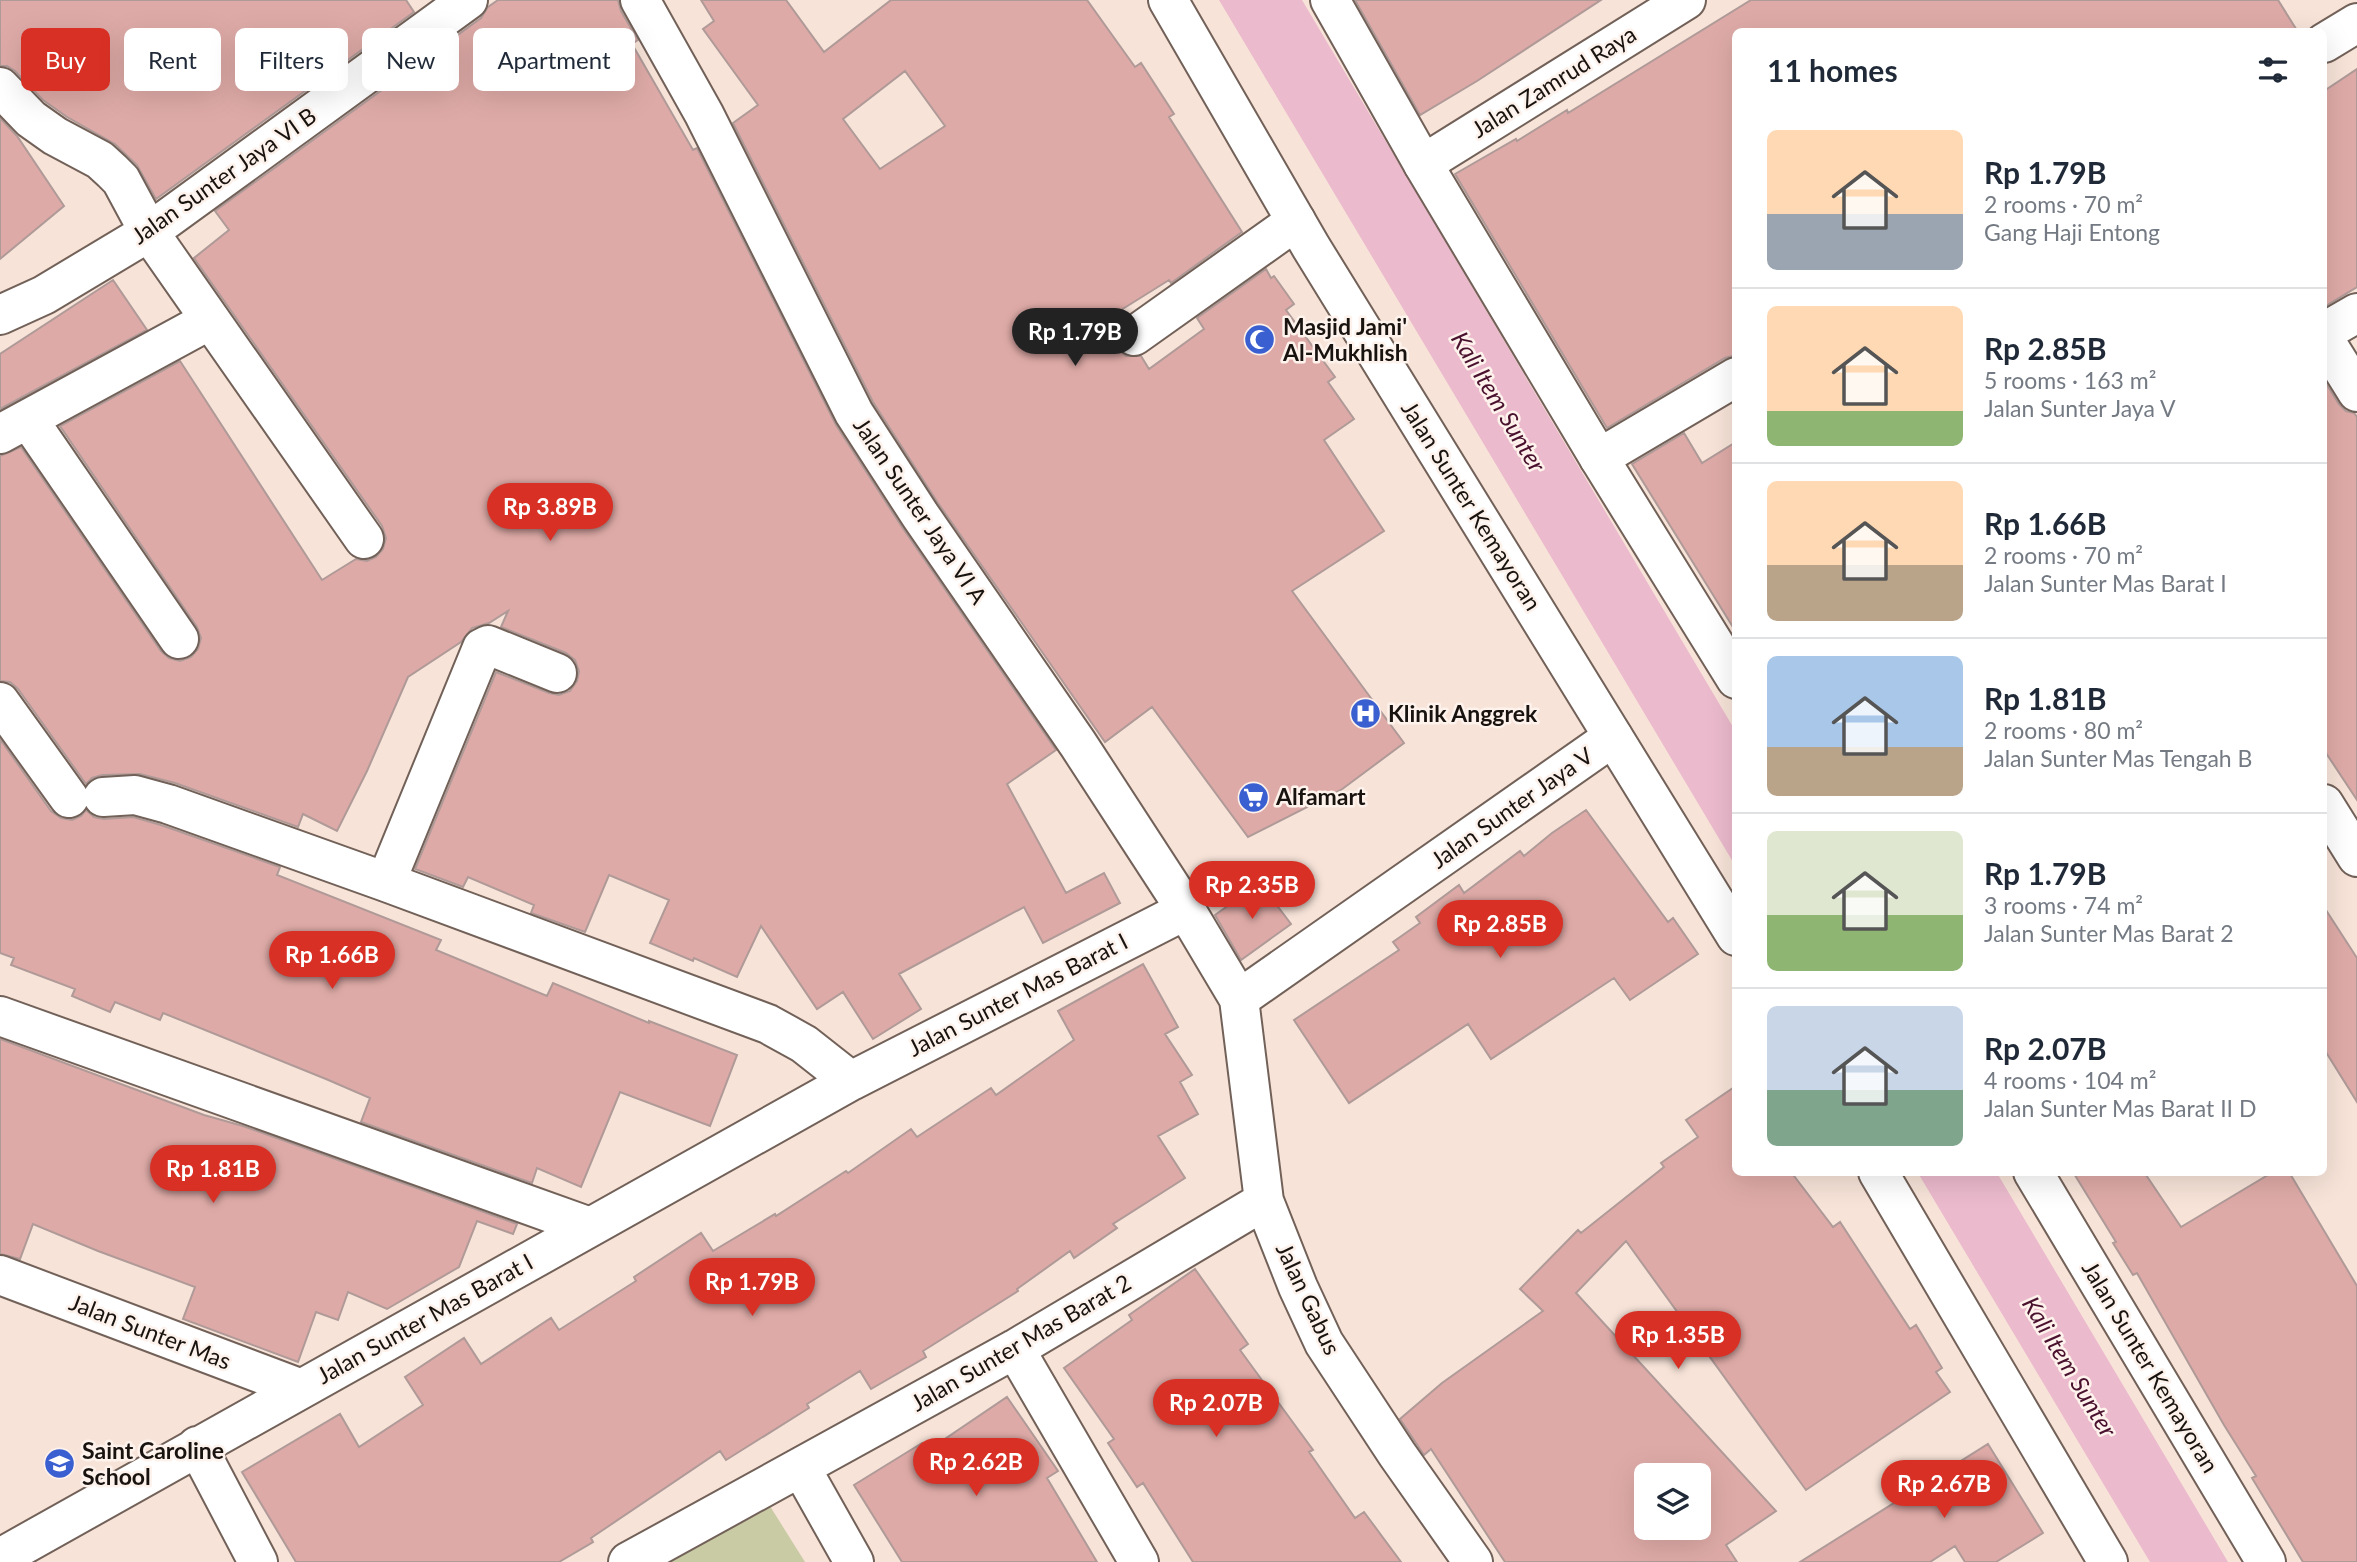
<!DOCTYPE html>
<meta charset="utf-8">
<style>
:root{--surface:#fff;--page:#f2f2f3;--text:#1f2937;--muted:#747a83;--line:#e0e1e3;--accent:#d93025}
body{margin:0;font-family:Lato,sans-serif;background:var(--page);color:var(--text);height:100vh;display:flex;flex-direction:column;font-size:26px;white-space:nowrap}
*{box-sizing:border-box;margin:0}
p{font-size:23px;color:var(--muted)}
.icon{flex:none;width:38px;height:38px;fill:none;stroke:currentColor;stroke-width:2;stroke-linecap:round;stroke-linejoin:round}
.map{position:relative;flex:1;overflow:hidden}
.side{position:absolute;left:1732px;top:28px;width:595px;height:1148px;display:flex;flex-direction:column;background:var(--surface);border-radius:10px;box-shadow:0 7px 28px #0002}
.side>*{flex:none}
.banner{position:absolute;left:21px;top:28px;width:665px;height:63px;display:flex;gap:14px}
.tools{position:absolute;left:1634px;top:1463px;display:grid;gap:14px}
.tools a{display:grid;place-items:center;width:77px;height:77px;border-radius:10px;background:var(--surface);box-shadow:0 7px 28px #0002;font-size:35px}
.price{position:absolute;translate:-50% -60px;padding:0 16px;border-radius:24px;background:var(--accent);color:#fff;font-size:23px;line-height:46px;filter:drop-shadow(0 2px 4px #0008)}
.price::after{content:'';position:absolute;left:50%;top:42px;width:21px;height:16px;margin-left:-10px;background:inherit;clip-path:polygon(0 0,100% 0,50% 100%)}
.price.selected{background:#222;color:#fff}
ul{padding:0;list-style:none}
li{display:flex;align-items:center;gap:21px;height:175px;padding:0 35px}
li+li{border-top:2px solid var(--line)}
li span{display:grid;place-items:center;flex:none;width:196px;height:140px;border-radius:10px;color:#555}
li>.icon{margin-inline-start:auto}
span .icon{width:84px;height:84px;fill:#fffc;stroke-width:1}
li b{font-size:30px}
h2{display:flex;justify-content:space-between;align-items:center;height:84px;padding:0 35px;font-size:30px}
.chip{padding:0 24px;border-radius:10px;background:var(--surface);box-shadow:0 7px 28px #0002;font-size:24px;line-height:63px}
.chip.selected{background:var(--accent);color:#fff}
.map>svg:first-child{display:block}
.green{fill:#c9cba5}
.water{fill:#ebbacd}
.building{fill:#deaaa7;stroke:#af9a98;stroke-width:2;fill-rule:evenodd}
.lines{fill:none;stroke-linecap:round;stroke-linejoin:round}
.street-casing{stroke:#726158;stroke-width:42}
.secondary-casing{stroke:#726158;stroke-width:42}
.street{stroke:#fff;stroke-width:38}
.secondary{stroke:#fff;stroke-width:38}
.labels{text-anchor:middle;stroke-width:5;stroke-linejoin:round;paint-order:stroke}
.street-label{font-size:23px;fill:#19130f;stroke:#fef2ec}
.poi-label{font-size:23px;font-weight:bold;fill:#19130f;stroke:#fef2ec;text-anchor:start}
.water-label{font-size:24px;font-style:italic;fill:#49112e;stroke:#fef2ec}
</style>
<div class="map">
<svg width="2357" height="1562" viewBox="0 0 2357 1562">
<rect width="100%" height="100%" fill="#f7e3d8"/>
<path class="green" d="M 763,1495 L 805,1562 L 654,1562 Z"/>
<path class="water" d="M 1219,0 L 1302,0 L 1736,732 L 1736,867 Z
M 1918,1173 L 1997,1173 L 2228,1562 L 2150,1562 Z"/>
<path class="building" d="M 0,0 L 406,0 L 414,12 L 156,199 L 137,165 L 115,144 L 67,117 L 43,100 L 15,71 L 7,66 L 0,66 Z
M 498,0 L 618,0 L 621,11 L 638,40 L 632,44 L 693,150 L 697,148 L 836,425 L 902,527 L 1056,750 L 1007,784 L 1066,893 L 1104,873 L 1120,903 L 1043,943 L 1024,907 L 899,974 L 921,1009 L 873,1039 L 843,992 L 817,1009 L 761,926 L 737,977 L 694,958 L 693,961 L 650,943 L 669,900 L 609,875 L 585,932 L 531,913 L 534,905 L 468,877 L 463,887 L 415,869 L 496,672 L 549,693 L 559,695 L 570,691 L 577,681 L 579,671 L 575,660 L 566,653 L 501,627 L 508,611 L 489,623 L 472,628 L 461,642 L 408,677 L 367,771 L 337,831 L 303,814 L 298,827 L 175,783 L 140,774 L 102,775 L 92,778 L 86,784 L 18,689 L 10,682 L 0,681 L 0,456 L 21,447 L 161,651 L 169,658 L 180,661 L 191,657 L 198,649 L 201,638 L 197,627 L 60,426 L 180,361 L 322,580 L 356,559 L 367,561 L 376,557 L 383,549 L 386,538 L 382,526 L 194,258 L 229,230 L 215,211 L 481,18 L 488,7 Z
M 701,0 L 786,0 L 824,52 L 891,0 L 1087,0 L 1135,67 L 1141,63 L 1174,114 L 1169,117 L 1242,232 L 1171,283 L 1169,280 L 1113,315 L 1118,322 L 1114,328 L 1112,337 L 1116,348 L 1126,356 L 1141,356 L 1149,369 L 1204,329 L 1197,318 L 1266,269 L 1271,278 L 1274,276 L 1294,304 L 1286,310 L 1335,377 L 1328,382 L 1354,419 L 1324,440 L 1384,531 L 1292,591 L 1404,743 L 1341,790 L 1248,837 L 1152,707 L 1105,742 L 938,503 L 873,402 L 733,123 L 758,105 L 703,29 L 714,21 ZM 905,71 L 945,126 L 880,169 L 843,119 Z
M 1355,0 L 1601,0 L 1477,81 L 1420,115 Z
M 1751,0 L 2278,0 L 2298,32 L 1736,32 L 1736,355 L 1725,358 L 1607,428 L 1455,174 L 1516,139 L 1517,141 L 1567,110 L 1568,113 Z
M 2357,69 L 2357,287 L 2324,307 L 2324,91 Z
M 0,118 L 17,136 L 64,206 L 0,259 Z
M 113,280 L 147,330 L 0,409 L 0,354 Z
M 2324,380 L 2339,404 L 2346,411 L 2354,413 L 2357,417 L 2357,800 L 2324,750 Z
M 1684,433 L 1702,463 L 1736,442 L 1736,632 L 1632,464 Z
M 0,739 L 51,811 L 61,818 L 72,820 L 81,816 L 86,810 L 94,817 L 104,819 L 133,817 L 161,825 L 280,867 L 277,875 L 441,940 L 436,950 L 547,996 L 553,983 L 649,1023 L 649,1021 L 737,1055 L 710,1126 L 620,1092 L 581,1187 L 537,1168 L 532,1183 L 361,1122 L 370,1098 L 326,1079 L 163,1013 L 160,1020 L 115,1002 L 110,1012 L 72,996 L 75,989 L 11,965 L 14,958 L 0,953 Z
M 1586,810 L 1668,922 L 1673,918 L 1698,954 L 1630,1000 L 1614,978 L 1491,1059 L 1468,1024 L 1349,1103 L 1294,1020 L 1399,950 L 1393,942 L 1420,923 L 1416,917 L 1459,885 L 1464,893 L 1520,851 L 1524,856 L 1552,833 Z
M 1260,883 L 1291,924 L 1241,960 L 1215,915 Z
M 2324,907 L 2357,958 L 2357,1102 L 2324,1049 Z
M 1143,964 L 1178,1027 L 1165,1034 L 1192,1075 L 1180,1082 L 1198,1114 L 1158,1136 L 1185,1178 L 1113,1224 L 1117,1228 L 1074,1258 L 1070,1251 L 1017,1289 L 1018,1291 L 923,1351 L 926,1357 L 871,1389 L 860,1371 L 807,1404 L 809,1408 L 726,1460 L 720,1451 L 591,1538 L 593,1542 L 559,1562 L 296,1562 L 242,1472 L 340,1414 L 359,1447 L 423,1405 L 405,1377 L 464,1338 L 481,1364 L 551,1318 L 559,1330 L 636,1281 L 634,1277 L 701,1233 L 713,1251 L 775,1214 L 776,1216 L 846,1171 L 848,1173 L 911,1129 L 917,1137 L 991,1088 L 996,1095 L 1074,1040 L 1058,1011 Z
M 0,1039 L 204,1115 L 243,1126 L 517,1224 L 513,1234 L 477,1221 L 459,1267 L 387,1309 L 348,1292 L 338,1320 L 316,1312 L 298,1362 L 183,1319 L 195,1287 L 98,1251 L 33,1224 L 20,1259 L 0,1254 Z
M 1736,1086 L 1736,1172 L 1791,1172 L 1833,1227 L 1840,1222 L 1910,1329 L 1916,1325 L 1942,1368 L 1936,1372 L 1950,1392 L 1806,1490 L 1626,1241 L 1576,1293 L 1776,1511 L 1726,1545 L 1737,1562 L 1505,1562 L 1431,1449 L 1424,1455 L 1400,1419 L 1442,1383 L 1543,1311 L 1520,1289 L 1578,1230 L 1581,1233 L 1664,1167 L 1661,1163 L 1698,1137 L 1686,1120 ZM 1647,1475 L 1699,1475 L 1699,1528 L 1647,1528 Z
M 2073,1172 L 2144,1172 L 2181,1227 L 2273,1172 L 2289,1172 L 2357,1286 L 2357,1562 L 2303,1562 L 2252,1478 L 2256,1476 L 2224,1425 L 2137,1273 L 2133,1275 L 2113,1243 L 2116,1242 Z
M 1195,1269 L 1248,1344 L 1240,1350 L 1313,1450 L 1309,1452 L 1355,1518 L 1364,1512 L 1401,1562 L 1193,1562 L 1143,1483 L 1137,1487 L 1108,1443 L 1114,1439 L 1064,1368 L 1132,1320 L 1129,1315 Z
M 1007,1397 L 1058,1471 L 1047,1478 L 1097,1562 L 902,1562 L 854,1485 L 922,1443 L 927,1451 Z
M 1988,1444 L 2043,1533 L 1996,1562 L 1965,1562 L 1955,1546 L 1930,1562 L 1800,1562 Z"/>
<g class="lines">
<defs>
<path id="street" d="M 640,0 L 704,114 L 854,413 L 920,515 L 1078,744 L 1186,910 L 1239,999 L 1264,1201 L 1298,1287 L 1324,1343 L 1397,1454 L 1473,1562
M 2324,43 L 2357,23
M 0,87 L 31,119 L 55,136 L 100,160 L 112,171 L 121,180 L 149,232 L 364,539
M 1423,164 L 1686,0
M 0,315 L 44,295 L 149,232 L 468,0
M 2324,332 L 2357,313
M 1134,336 L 1296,221
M 2324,339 L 2357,392
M 28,419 L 179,639
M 0,434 L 210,320
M 1599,458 L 1736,377
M 0,702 L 69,798
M 103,797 L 135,795 L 168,804 L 386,882 L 768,1024 L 804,1044 L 851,1081
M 2324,804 L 2357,857
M 386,882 L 482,648 L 488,645 L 557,673
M 1239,999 L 1613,737
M 0,1016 L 590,1227
M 0,1275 L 299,1388
M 1015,1349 L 1139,1562
M 197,1446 L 258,1562
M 801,1468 L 854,1562
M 0,1558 L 851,1081 L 1186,910
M 628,1562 L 1015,1349 L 1264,1201"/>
<path id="secondary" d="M 1168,0 L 1311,247 L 1736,936
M 1330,0 L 1423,164 L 1599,458 L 1736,679
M 1878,1172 L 2108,1562
M 2033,1172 L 2266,1562"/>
</defs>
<use href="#street" class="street-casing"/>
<use href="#secondary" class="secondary-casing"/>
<use href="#street" class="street"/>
<use href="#secondary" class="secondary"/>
</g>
<defs>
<symbol id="mosque-disc" viewBox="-11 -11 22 22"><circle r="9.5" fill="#3a5fd0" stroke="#fef2ec"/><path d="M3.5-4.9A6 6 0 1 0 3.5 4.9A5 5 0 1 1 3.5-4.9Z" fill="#fff"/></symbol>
<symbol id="hospital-disc" viewBox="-11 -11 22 22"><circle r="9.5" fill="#3a5fd0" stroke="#fef2ec"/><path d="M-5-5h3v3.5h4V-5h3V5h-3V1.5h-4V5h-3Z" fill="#fff"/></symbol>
<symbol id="supermarket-disc" viewBox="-11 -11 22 22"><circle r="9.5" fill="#3a5fd0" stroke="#fef2ec"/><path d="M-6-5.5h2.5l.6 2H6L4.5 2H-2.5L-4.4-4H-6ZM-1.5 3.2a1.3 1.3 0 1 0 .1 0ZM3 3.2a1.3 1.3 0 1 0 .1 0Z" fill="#fff"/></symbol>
<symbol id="school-disc" viewBox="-11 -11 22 22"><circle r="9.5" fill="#3a5fd0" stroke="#fef2ec"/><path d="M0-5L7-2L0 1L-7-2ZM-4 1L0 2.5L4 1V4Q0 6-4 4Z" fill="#fff"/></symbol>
</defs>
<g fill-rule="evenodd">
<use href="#mosque-disc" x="1242" y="322" width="35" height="35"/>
<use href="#hospital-disc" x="1348" y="696" width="35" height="35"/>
<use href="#supermarket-disc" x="1236" y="780" width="35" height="35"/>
<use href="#school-disc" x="42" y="1446" width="35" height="35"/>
</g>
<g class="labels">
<g class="street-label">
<text transform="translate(1554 82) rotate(-32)" y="8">Jalan Zamrud Raya</text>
<text transform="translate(224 176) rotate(-35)" y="8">Jalan Sunter Jaya VI B</text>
<text transform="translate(1471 506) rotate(58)" y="8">Jalan Sunter Kemayoran</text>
<text transform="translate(920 511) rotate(56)" y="8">Jalan Sunter Jaya VI A</text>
<text transform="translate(1512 808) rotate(-35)" y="8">Jalan Sunter Jaya V</text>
<text transform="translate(1018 995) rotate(-27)" y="8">Jalan Sunter Mas Barat I</text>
<text transform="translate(1308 1299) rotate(65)" y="8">Jalan Gabus</text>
<text transform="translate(425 1319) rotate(-29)" y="8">Jalan Sunter Mas Barat I</text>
<text transform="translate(150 1332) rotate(21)" y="8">Jalan Sunter Mas</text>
<text transform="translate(1021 1343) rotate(-30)" y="8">Jalan Sunter Mas Barat 2</text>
<text transform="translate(2150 1367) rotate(59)" y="8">Jalan Sunter Kemayoran</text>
</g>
<g class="poi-label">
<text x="1283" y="335">Masjid Jami'<tspan x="1283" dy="26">Al-Mukhlish</tspan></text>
<text x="1388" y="722">Klinik Anggrek</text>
<text x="1276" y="805">Alfamart</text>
<text x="82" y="1459">Saint Caroline<tspan x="82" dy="26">School</tspan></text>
</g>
<g class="water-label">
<text transform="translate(1498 402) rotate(59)" y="8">Kali Item Sunter</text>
<text transform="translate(2069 1367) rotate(59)" y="8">Kali Item Sunter</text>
</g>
</g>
</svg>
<div class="tools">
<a><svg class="icon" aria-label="layers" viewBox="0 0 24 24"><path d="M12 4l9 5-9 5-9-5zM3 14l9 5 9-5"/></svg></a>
</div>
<b class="price selected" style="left:1075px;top:368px">Rp 1.79B</b>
<b class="price" style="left:550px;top:543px">Rp 3.89B</b>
<b class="price" style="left:1252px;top:921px">Rp 2.35B</b>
<b class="price" style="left:1500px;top:960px">Rp 2.85B</b>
<b class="price" style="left:332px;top:991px">Rp 1.66B</b>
<b class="price" style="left:213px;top:1205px">Rp 1.81B</b>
<b class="price" style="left:752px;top:1318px">Rp 1.79B</b>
<b class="price" style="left:1678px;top:1371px">Rp 1.35B</b>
<b class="price" style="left:1216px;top:1439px">Rp 2.07B</b>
<b class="price" style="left:976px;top:1498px">Rp 2.62B</b>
<b class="price" style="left:1944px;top:1520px">Rp 2.67B</b>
<div class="banner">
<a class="chip selected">Buy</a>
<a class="chip">Rent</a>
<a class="chip">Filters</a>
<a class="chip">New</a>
<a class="chip">Apartment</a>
</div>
<section class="side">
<h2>11 homes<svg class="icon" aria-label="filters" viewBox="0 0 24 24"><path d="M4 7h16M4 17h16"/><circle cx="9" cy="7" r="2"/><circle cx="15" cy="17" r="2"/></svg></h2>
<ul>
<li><span style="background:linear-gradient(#ffd9b3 60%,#9aa5b1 0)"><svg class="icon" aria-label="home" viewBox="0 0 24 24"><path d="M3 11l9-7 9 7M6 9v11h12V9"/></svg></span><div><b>Rp 1.79B</b><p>2 rooms · 70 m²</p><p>Gang Haji Entong</p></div></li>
<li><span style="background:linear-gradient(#ffd9b3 75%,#8fb573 0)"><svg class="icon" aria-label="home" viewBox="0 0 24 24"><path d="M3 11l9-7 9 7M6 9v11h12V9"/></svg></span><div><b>Rp 2.85B</b><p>5 rooms · 163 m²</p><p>Jalan Sunter Jaya V</p></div></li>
<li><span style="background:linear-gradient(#ffd9b3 60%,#b9a48a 0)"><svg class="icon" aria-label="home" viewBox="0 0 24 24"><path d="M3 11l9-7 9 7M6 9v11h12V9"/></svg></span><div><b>Rp 1.66B</b><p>2 rooms · 70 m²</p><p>Jalan Sunter Mas Barat I</p></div></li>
<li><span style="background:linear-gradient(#a9c7e8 65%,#b9a48a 0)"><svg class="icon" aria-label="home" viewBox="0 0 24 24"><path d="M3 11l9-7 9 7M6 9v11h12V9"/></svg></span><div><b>Rp 1.81B</b><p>2 rooms · 80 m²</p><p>Jalan Sunter Mas Tengah B</p></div></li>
<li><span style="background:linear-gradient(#dfe7d0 60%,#8fb573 0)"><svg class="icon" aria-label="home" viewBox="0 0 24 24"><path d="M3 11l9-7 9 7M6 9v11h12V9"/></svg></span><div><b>Rp 1.79B</b><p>3 rooms · 74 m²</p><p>Jalan Sunter Mas Barat 2</p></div></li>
<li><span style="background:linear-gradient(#c9d6e8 60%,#7fa58c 0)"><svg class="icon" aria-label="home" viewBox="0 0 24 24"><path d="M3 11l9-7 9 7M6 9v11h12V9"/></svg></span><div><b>Rp 2.07B</b><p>4 rooms · 104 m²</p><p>Jalan Sunter Mas Barat II D</p></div></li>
</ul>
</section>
</div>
